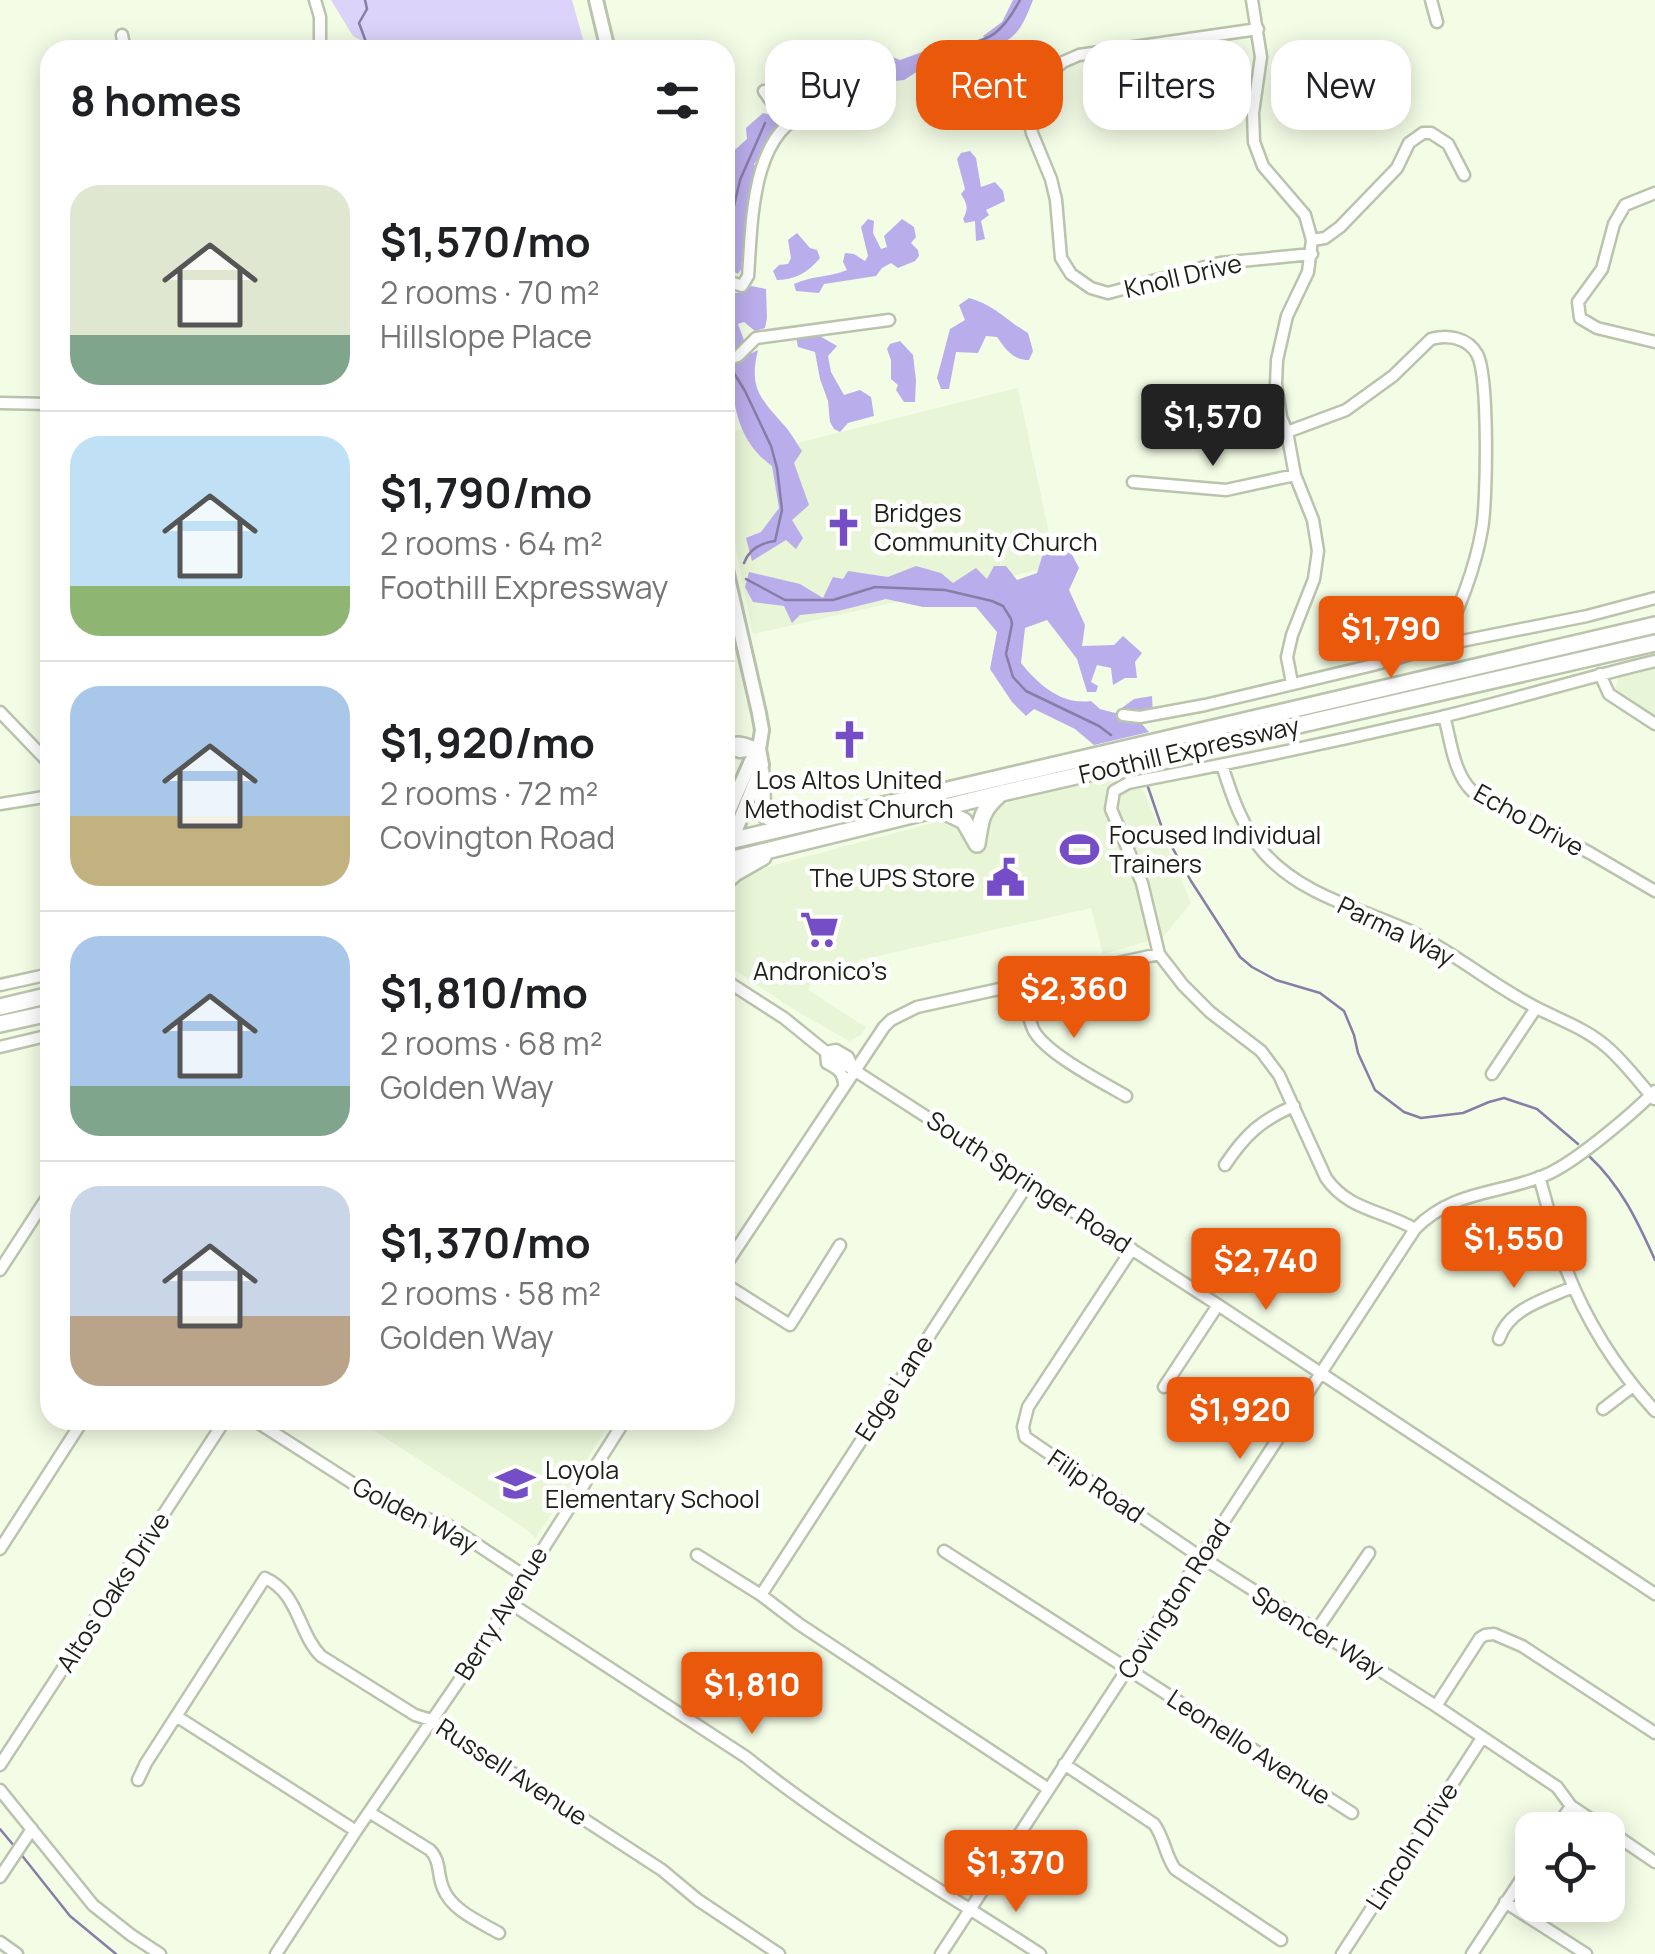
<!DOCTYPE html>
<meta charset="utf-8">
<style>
:root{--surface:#fff;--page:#f6f6f6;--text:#202124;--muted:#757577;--line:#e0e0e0;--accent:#ea580c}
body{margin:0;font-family:Manrope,sans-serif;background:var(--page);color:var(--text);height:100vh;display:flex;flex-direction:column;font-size:38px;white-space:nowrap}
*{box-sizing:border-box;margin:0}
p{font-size:32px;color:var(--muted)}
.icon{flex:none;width:55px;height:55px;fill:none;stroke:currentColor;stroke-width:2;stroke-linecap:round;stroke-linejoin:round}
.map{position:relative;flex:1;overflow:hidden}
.sheet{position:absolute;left:40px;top:40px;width:695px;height:1390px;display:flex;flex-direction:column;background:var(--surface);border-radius:30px;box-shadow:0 5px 25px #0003}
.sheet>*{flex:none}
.top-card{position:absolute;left:765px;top:40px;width:740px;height:90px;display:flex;gap:20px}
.controls{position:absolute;left:1515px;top:1812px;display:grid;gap:20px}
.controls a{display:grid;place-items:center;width:110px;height:110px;border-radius:20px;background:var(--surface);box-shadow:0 5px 25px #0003;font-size:50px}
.price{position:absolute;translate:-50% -85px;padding:0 22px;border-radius:10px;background:var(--accent);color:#fff;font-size:32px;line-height:65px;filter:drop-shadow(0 2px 5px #0008)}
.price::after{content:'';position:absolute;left:50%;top:60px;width:30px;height:22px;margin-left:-15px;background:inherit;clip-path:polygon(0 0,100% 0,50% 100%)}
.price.selected{background:#222;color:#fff}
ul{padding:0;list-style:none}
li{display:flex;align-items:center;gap:30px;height:250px;padding:0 30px}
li+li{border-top:2px solid var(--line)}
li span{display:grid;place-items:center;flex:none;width:280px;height:200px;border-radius:30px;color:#555}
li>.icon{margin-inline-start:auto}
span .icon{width:120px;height:120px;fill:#fffc;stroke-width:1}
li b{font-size:42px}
h2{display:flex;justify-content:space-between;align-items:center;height:120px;padding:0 30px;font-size:42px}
.tag{padding:0 35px;border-radius:30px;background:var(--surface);box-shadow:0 5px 25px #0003;font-size:35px;line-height:90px}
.tag.selected{background:var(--accent);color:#fff}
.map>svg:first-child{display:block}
.built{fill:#e8f5d6}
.green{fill:#dbd3fa}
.forest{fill:#baadeb}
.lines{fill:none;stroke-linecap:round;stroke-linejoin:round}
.stream{stroke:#877ea7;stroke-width:2.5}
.minor-casing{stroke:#bac4ad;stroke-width:15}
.major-casing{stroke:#bac4ad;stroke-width:18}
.highway-casing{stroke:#bac4ad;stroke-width:20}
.minor{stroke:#fff;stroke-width:10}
.major{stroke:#fff;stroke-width:12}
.highway{stroke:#fff;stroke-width:15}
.labels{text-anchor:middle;stroke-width:9;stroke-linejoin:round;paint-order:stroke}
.street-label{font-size:25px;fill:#1d2017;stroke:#fff}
.poi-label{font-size:25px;fill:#1d2017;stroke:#fff;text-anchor:start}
</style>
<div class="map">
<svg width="1655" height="1954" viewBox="0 0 1655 1954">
<rect width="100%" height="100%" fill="#f3fce5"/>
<path class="built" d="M 1018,388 L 1056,566 L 753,634 L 725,493 L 725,433 L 747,428 L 766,451 Z
M 1655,669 L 1655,716 L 1615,688 L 1619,677 Z
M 1104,777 L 1143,790 L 1191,903 L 1163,937 L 1103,954 L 1091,908 L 860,960 L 861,968 L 844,975 L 825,973 L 815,978 L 808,990 L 866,1027 L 861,1035 L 849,1041 L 793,1009 L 730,967 L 725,952 L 725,889 L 727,884 L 749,872 Z
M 358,1420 L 612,1420 L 536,1538 L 526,1529 Z"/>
<path class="green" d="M 331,0 L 572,0 L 586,50 L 379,50 L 353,36 Z"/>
<path class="forest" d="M 1013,0 L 1033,0 C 1024,23 1017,42 990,46 L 983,36 L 1002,22 Z
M 947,43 L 952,58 L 962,56 L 965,63 L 952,71 L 921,69 L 904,80 L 860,85 L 833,98 L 788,109 L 784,102 L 790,97 L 791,85 L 819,86 L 840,69 L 852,72 L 890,56 L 900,60 Z
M 763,113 L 783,118 L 783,135 L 768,146 L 754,164 L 760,174 L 747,209 L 741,269 L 738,274 L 729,269 L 725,253 L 725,156 L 727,157 L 747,139 L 746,128 Z
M 970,151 L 976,158 L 981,187 L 995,182 L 1003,191 L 1005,201 L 986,210 L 989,215 L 981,221 L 985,239 L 976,241 L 975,221 L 965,223 L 963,219 C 969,208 967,204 961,194 L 965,189 L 957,159 L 961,153 Z
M 868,219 L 874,221 L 873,233 L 881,249 L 887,247 L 884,236 L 902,219 L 914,227 L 916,237 L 911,243 L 918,250 L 919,256 L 915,261 L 898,268 L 891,263 L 882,268 L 876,276 L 824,284 L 819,293 L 796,291 L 794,284 C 813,275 828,278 847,270 L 843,262 L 845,253 L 854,254 L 865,261 L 868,256 L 861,227 Z
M 797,233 L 810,248 L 817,250 L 820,258 C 807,273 797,279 777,280 L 773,271 L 779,265 L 788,264 L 791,258 L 788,240 Z
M 751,286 L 766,289 L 767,318 L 765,328 L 755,331 L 744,322 L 738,324 L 745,343 L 734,350 L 725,347 L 725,291 L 737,293 Z
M 969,298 C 997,306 1005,320 1028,333 L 1033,351 L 1029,360 C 1013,360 1006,350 997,337 L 986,336 L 978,353 L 956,352 L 949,389 L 941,389 L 937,378 L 950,329 L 965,320 L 959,305 Z
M 813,332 L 837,346 L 828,356 L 831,372 L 844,395 L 860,390 L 871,397 L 874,416 L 848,423 L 840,432 L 834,429 L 830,422 L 828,401 L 820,379 L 815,352 L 798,347 L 796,337 Z
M 900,341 L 913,355 L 916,380 L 915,402 L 904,402 L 896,390 L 898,385 L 891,379 L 891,360 L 887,349 L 890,344 Z
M 758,350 C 749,386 759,397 782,423 C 790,431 795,441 802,451 L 794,463 L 809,505 L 792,520 L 803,538 L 796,549 L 786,540 L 752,561 L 746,538 L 761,532 L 779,508 L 772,466 C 746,448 735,419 733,389 L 725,381 L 725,366 Z
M 1046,544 L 1068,547 L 1079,568 L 1069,590 L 1085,625 L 1082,646 L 1114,645 L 1123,636 L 1142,653 L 1135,662 L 1137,678 L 1125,678 L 1113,685 L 1111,668 L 1097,665 L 1091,682 L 1098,686 L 1096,692 L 1087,692 L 1077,659 L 1047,620 L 1025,628 L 1021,663 C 1039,685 1061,705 1091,701 L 1100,709 L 1115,713 L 1134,699 L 1152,696 L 1153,714 L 1141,723 L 1149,732 L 1094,745 L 1075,729 L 1034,709 L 1026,716 L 1012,702 L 990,669 L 997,632 L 976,607 L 923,607 L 886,599 L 838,611 L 800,615 L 792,623 L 784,606 L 753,602 L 745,587 L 749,572 L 800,584 L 823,598 L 833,577 L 843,579 L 848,571 L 888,577 L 916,566 L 941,573 L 953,583 L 976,568 L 987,579 L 994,566 L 1006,566 L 1017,580 L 1037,573 Z"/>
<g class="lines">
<path class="stream" d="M 365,0 L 367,9 L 359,23 L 369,50
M 955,47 C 991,40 1002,34 1020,0
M 789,103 L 825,91 L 850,75
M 733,275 L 727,236 L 740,180 L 765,123
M 726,325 L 726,354
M 726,326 L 731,293
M 729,365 L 745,391 L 771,446 L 777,468 L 782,510 L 775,541 C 760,543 749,549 744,563
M 746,579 L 785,600 L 833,600 L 875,587 L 945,590 L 992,601 L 1003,606 L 1011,619 L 1012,624 L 1006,654 L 1013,677 L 1026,691 L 1099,726 L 1111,735
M 1148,787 L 1163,831 L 1191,881 L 1240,957 L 1252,967 L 1276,980 L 1320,993 L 1344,1011 L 1354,1035 L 1358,1053 L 1375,1090 L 1404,1112 L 1421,1118 L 1463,1113 L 1489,1102 L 1504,1098 L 1537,1109 L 1578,1144
M 1589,1156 C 1621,1186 1637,1220 1655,1260
M 0,1829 L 15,1847
M 20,1853 L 70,1916 L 116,1954"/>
<defs>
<path id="minor" d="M 315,0 L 320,17 L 320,50
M 1252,0 L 1261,57 L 1253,113 L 1254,142 L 1263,166 L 1305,215 L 1312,240 L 1308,272 L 1287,316 L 1277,360 L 1276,384 L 1281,417 L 1287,432 L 1295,475 L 1313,520 L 1318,551 L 1314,579 L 1292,635 L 1287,657 L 1292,683
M 1431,0 L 1437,22
M 1258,29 L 1079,55 L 1063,62 L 1039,82 L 1031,99 L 1028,115 L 1032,133 L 1051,179 L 1056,200 L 1061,258 L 1071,274 L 1091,288 L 1108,293 L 1220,263 L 1312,254
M 122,35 L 125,50
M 764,91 L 775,107 L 792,121
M 1655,193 L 1625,205 L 1614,224 L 1602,269 L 1578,302 L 1580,318 L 1597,328 L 1655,342
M 1312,240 L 1325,238 L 1340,227 L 1397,168 L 1409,143 L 1423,133 L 1431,133 L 1448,144 L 1464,175
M 725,280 L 742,286 L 748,276 C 752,225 750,130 811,111 C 826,106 835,103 849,108
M 725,360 L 738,356 L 756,338 L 889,320
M 0,403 L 50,404
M 1287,432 L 1346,410 L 1393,376 L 1431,339 C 1448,334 1468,338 1477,354 C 1489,375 1487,502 1482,529 C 1475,570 1459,608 1442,645
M 1133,482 L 1226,490 L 1295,475
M 1600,674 L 1609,694 L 1655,724
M 0,712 L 50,764
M 1123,715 L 1140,717 L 1205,705 L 1373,665 L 1442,645 L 1587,616 L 1655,598
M 1444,716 C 1451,741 1453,772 1472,791 L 1590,853 L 1655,891
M 725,748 C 735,738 747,744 759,749
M 726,748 L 740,752 L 759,749
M 1222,765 C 1232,797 1243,829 1265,854 C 1303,896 1362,909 1412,932 C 1455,953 1492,985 1535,1007 C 1560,1020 1587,1029 1608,1048 C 1625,1063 1639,1082 1654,1099
M 0,804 L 50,796
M 725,980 L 784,1018 L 826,1052 L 1218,1305 L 1655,1594
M 1022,984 C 1026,999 1027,1017 1034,1031 C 1047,1054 1102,1082 1126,1096
M 0,985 L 50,974
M 0,1047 L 50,1035
M 826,1052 L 827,1063 C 837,1068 843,1072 844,1083
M 826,1052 L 836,1050 L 848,1057 L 853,1068
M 1492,1074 L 1536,1008
M 1225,1165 C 1245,1135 1261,1120 1294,1106
M 1539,1177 C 1547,1202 1552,1227 1560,1252 C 1580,1311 1613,1365 1655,1411
M 1415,1229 C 1383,1210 1349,1211 1326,1178 L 1279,1075 L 1261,1051 L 1210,1012 L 1183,985 L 1159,954 L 1142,883 L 1111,809 L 1114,791 L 1128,783 C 1233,763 1337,741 1441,717 C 1513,700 1583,678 1655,661
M 1132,1249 L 1028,1407 L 1023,1427 L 1025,1437 L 1190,1550 L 1436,1706 L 1557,1787 L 1571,1806 L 1607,1830
M 725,1266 L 884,1027 L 891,1020 L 917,1007 L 1159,954
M 0,1270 L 50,1193
M 725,1284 L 790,1325 L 840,1245
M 1499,1339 C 1509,1308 1546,1299 1573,1287
M 1164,1387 L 1218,1305
M 1603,1409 L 1633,1386
M 254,1420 L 385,1504 L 405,1513 L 446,1524 L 526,1577
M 0,1549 L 83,1420
M 944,1551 L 1352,1813
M 697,1555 L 761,1595 L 799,1624 L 1047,1788
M 761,1595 L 1029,1182
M 510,1603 L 746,1757 C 838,1831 942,1890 1040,1954
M 1316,1631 L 1369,1553
M 1436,1706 L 1480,1638 L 1485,1635 L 1494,1634 L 1522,1646 L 1655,1733
M 176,1716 L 356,1831
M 1064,1764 L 1154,1824 C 1164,1837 1165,1855 1175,1869 L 1281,1940
M 0,1765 L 225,1420
M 138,1780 L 146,1763 L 265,1578 C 299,1593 298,1633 321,1656 L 415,1715 L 431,1720 L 662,1870 L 698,1900 L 779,1954
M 0,1790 L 93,1905 L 131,1935 L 160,1954
M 369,1812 L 430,1850 C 441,1861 437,1874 443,1888 C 451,1910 480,1922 499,1933
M 1555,1830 L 1571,1806
M 1608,1830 L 1655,1862
M 0,1877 L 32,1829
M 1505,1902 L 1586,1954
M 0,1942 L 17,1954
M 276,1954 L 356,1831 L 463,1675 L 625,1420
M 941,1954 L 1415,1229 C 1455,1188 1503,1195 1550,1173 C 1579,1159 1632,1114 1655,1091
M 1342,1954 L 1482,1738
M 1472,1954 L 1532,1863"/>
<path id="major" d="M 596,0 L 608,50
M 725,565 L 759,713 L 762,730 L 759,749 L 762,765 L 732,840 L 728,845
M 725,820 L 751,761 L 759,749"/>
<path id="highway" d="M 761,772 L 763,814 L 788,827
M 939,809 L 964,821 L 977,844
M 725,842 L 1655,625
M 977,844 C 981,820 980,812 999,795
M 725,861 L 1002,793 L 1655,643
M 725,882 L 735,873 L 763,857
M 0,1007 L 50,995
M 0,1024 L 50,1013"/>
</defs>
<use href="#minor" class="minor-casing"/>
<use href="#major" class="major-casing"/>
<use href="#highway" class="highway-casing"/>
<use href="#minor" class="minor"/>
<use href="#major" class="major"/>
<use href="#highway" class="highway"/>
</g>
<defs>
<symbol id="church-bare" viewBox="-9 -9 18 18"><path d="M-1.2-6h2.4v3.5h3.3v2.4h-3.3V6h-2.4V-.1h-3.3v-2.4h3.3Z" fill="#754ec7" stroke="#fff" stroke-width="2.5" paint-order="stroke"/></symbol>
<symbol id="stadium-bare" viewBox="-9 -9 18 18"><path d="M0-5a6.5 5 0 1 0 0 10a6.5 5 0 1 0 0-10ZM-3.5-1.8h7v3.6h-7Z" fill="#754ec7" stroke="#fff" stroke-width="2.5" paint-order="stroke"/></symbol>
<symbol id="civic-bare" viewBox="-9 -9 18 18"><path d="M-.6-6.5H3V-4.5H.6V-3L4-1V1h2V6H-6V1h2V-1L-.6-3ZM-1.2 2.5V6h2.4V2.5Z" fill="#754ec7" stroke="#fff" stroke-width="2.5" paint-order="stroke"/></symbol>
<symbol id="supermarket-bare" viewBox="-9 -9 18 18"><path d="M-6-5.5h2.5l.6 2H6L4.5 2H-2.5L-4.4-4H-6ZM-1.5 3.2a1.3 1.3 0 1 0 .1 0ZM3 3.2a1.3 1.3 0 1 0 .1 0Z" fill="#754ec7" stroke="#fff" stroke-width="2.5" paint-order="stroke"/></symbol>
<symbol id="school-bare" viewBox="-9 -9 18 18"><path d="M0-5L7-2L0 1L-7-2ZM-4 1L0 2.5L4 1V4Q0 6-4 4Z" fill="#754ec7" stroke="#fff" stroke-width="2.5" paint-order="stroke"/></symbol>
</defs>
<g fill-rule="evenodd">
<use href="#church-bare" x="816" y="500" width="55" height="55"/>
<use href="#church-bare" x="822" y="712" width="55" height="55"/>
<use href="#stadium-bare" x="1052" y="822" width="55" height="55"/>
<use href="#civic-bare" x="978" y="850" width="55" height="55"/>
<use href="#supermarket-bare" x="792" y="902" width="55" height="55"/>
<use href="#school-bare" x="488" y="1456" width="55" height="55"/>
</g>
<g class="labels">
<g class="street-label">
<text transform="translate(1183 276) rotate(-13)" y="9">Knoll Drive</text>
<text transform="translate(1189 750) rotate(-13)" y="9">Foothill Expressway</text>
<text transform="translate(1529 820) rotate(29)" y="9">Echo Drive</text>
<text transform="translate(1396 931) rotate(26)" y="9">Parma Way</text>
<text transform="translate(1029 1182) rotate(33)" y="9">South Springer Road</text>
<text transform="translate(894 1388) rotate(-57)" y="9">Edge Lane</text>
<text transform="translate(1096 1486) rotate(34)" y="9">Filip Road</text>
<text transform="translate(415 1515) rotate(27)" y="9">Golden Way</text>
<text transform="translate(113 1592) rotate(-57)" y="9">Altos Oaks Drive</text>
<text transform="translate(1174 1599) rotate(-57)" y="9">Covington Road</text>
<text transform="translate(501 1613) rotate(-58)" y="9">Berry Avenue</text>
<text transform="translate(1318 1632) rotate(32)" y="9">Spencer Way</text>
<text transform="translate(1249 1747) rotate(33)" y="9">Leonello Avenue</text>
<text transform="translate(512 1772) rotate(33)" y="9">Russell Avenue</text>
<text transform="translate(1412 1846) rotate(-57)" y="9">Lincoln Drive</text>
</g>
<g class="poi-label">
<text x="874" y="522">Bridges<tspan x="874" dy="29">Community Church</tspan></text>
<text x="849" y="789" text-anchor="middle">Los Altos United<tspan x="849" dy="29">Methodist Church</tspan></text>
<text x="1109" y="844">Focused Individual<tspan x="1109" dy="29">Trainers</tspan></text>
<text x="975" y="887" text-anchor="end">The UPS Store</text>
<text x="820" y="980" text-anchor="middle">Andronico’s</text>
<text x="545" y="1479">Loyola<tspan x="545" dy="29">Elementary School</tspan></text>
</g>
</g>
</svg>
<div class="controls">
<a><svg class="icon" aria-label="locate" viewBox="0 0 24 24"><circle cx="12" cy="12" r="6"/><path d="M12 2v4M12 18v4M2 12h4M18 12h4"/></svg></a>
</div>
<b class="price selected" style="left:1213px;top:469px">$1,570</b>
<b class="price" style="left:1391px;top:681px">$1,790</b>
<b class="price" style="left:1074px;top:1041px">$2,360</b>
<b class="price" style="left:1514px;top:1291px">$1,550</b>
<b class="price" style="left:1266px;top:1313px">$2,740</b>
<b class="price" style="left:1240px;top:1462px">$1,920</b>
<b class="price" style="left:752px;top:1737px">$1,810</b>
<b class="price" style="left:1016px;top:1915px">$1,370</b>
<div class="top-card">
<a class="tag">Buy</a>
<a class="tag selected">Rent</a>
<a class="tag">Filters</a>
<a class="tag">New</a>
</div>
<section class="sheet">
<h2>8 homes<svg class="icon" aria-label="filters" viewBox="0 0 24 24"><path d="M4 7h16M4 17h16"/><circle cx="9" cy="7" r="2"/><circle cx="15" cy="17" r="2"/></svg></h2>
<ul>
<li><span style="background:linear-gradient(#dfe7d0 75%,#7fa58c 0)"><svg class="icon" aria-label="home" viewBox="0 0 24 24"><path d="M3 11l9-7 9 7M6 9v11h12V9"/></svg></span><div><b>$1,570/mo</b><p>2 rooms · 70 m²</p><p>Hillslope Place</p></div></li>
<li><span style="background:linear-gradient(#bfe0f5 75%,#8fb573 0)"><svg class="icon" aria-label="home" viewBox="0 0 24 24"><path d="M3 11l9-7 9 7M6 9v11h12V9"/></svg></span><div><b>$1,790/mo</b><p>2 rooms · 64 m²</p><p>Foothill Expressway</p></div></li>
<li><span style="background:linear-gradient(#a9c7e8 65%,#c2b280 0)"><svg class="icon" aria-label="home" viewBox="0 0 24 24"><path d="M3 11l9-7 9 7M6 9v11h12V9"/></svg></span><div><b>$1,920/mo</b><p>2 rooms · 72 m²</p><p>Covington Road</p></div></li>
<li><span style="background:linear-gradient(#a9c7e8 75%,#7fa58c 0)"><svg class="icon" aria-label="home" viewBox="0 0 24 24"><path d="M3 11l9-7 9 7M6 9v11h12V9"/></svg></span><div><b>$1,810/mo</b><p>2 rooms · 68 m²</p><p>Golden Way</p></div></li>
<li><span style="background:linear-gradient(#c9d6e8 65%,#b9a48a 0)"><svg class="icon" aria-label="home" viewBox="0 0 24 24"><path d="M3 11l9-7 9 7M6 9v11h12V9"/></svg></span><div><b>$1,370/mo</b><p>2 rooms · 58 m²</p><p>Golden Way</p></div></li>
</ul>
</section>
</div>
